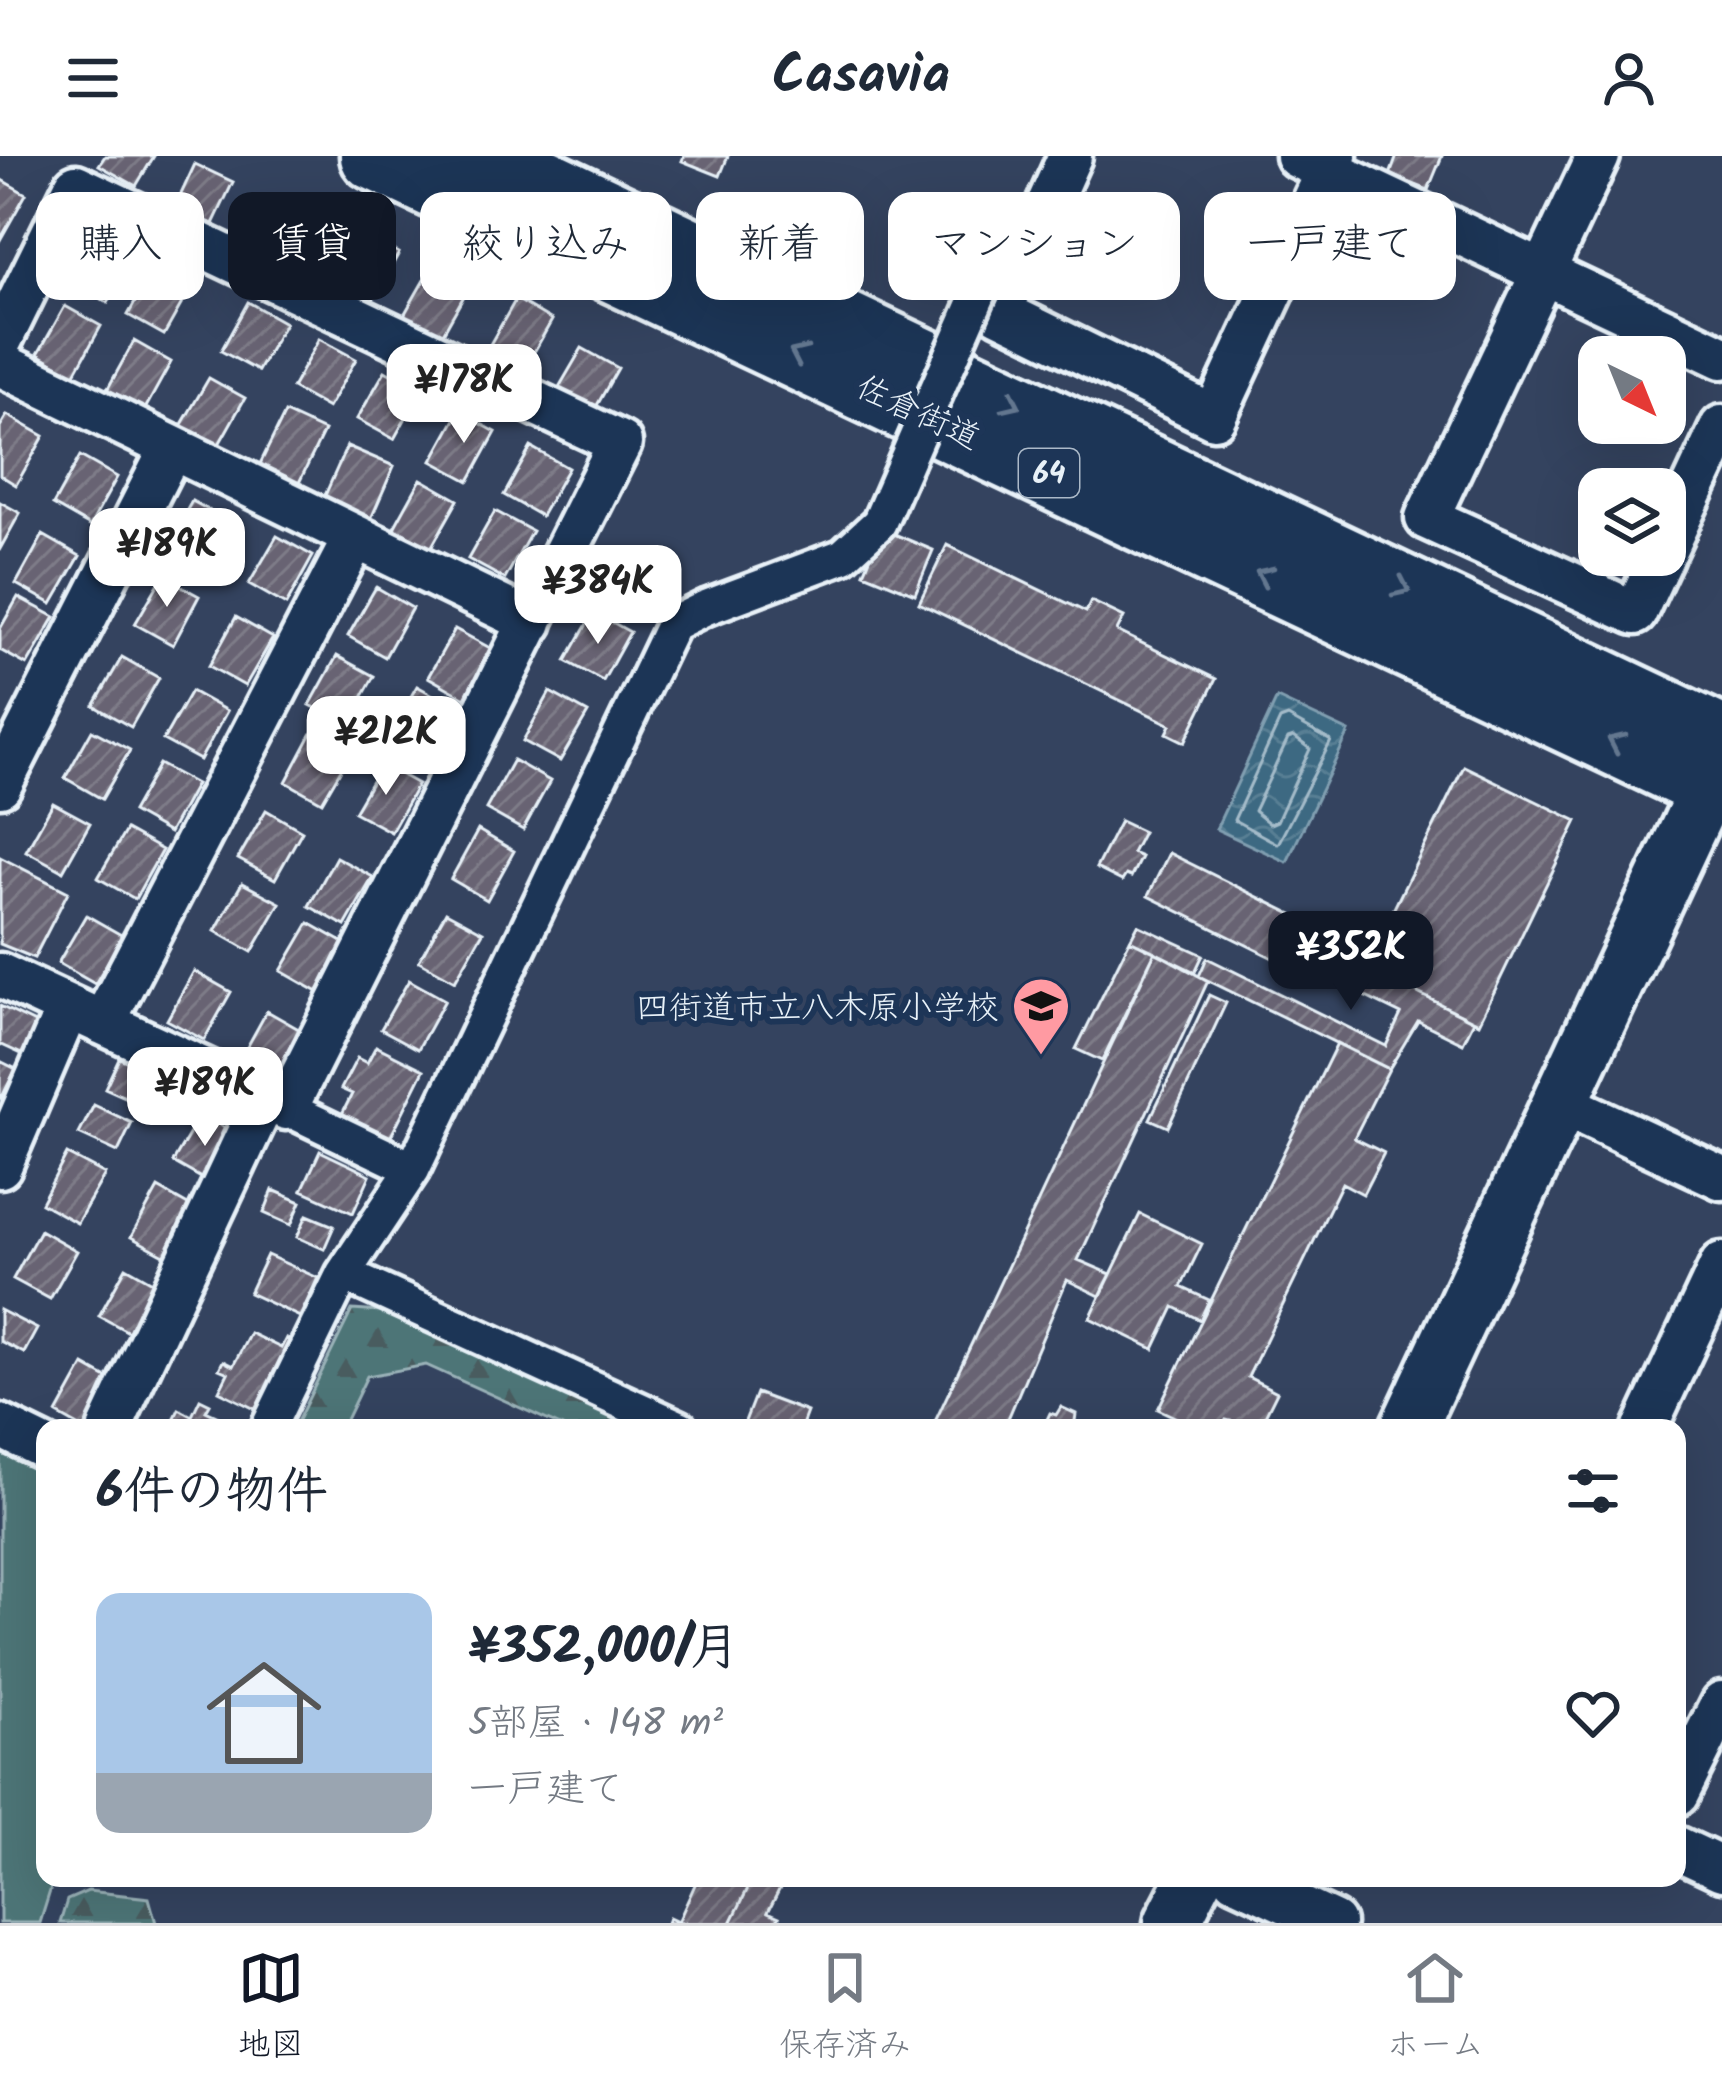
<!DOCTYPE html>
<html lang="ja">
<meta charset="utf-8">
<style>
:root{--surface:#fff;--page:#f2f2f3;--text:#1f2937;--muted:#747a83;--line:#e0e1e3;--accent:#111827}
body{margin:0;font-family:Kalam,"Klee One",sans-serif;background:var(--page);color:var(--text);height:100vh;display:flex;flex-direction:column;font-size:45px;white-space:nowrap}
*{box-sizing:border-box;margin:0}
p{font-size:39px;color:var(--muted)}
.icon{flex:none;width:66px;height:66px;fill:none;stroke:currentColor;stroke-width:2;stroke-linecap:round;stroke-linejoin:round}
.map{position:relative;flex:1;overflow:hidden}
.details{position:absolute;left:36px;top:1263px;width:1650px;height:468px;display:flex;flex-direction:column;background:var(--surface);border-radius:24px;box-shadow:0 12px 48px #0002}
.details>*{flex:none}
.guide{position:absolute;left:36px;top:36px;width:1650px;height:108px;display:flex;gap:24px}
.needle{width:78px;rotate:137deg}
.fabs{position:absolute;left:1578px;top:180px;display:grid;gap:24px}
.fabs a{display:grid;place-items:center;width:108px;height:108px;border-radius:24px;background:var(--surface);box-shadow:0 12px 48px #0002;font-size:60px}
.price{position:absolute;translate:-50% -102px;padding:0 27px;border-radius:24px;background:#fff;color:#222;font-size:39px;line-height:78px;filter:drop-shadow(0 3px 6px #0008)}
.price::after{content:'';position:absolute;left:50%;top:72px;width:36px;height:27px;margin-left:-18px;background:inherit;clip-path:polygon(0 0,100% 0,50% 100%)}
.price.selected{background:var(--accent);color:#fff}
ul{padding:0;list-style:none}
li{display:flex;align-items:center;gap:36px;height:300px;padding:0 60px}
li span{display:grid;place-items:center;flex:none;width:336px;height:240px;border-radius:24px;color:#555}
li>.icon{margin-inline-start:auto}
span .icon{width:144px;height:144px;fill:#fffc;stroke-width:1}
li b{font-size:51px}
h2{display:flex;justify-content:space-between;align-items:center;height:144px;padding:0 60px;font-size:51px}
.tag{padding:0 42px;border-radius:24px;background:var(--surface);box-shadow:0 12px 48px #0002;font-size:42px;line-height:108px}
.tag.selected{background:var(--accent);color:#fff}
header{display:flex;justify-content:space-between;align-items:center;height:156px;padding:0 60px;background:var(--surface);font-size:54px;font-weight:800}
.tab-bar{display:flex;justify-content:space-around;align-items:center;height:168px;border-top:3px solid var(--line);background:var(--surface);font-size:33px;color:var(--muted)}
.tab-bar a{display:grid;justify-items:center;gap:6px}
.tab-bar .selected{color:var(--accent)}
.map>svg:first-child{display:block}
.forest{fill:url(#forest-firs);stroke:#9ab2b8;stroke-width:3}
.park{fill:#4d7477;stroke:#9ab2b8;stroke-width:3}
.water{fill:url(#water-waves);stroke:#819fb1;stroke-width:3}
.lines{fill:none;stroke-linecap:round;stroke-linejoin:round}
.shore{stroke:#a4bbc9;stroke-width:3}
.building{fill:url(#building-hatch);stroke:#e8f1f8;stroke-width:3}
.pedestrian-casing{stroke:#e8f1f8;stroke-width:42}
.minor-casing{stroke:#e8f1f8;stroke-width:51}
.tertiary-casing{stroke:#e8f1f8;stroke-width:63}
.primary-casing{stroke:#e8f1f8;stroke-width:75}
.pedestrian{stroke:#1d3557;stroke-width:33}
.minor{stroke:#1d3557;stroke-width:42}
.tertiary{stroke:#1d3557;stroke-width:54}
.primary{stroke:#1d3557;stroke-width:66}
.pedestrian-bridge-casing{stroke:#e8f1f8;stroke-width:42;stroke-linecap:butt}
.pedestrian-bridge{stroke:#1d3557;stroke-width:33}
.oneway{stroke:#64778f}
.labels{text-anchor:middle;stroke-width:12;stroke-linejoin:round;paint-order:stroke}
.shield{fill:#1d3557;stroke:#abb9c8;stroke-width:3}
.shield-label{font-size:30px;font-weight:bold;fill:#e8f1f8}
.street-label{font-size:33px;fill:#e8f1f8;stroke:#1d3557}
.poi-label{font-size:33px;fill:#e8f1f8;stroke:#1d3557;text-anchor:end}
</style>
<header><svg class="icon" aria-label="menu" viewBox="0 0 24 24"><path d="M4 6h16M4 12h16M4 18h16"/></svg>Casavia<svg class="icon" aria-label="person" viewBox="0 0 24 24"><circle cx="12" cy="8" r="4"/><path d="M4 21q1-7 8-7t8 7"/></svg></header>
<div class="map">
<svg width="1722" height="1767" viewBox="0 0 1722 1767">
<defs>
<pattern id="forest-firs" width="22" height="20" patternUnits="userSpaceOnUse" patternTransform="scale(3)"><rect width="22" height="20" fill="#4d7477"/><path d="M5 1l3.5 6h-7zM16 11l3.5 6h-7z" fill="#495c5e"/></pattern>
<pattern id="water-waves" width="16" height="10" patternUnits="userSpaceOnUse" patternTransform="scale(3)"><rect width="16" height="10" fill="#3d6982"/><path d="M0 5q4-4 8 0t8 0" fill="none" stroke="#597f94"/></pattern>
<pattern id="building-hatch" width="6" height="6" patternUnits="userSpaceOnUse" patternTransform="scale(3)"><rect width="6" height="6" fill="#686473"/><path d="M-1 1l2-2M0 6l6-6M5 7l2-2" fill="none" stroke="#7e7b88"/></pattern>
</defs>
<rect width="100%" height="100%" fill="#34435f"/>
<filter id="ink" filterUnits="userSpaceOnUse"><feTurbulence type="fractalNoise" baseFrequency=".00833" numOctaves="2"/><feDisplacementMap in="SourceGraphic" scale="24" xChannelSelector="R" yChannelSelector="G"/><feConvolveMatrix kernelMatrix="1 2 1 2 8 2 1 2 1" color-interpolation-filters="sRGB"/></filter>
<g filter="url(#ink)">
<path class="forest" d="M 352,1154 L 397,1157 L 649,1272 L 565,1272 L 426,1209 L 367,1220 L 342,1272 L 294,1272 Z
M 88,1735 L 149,1742 L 156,1767 L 60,1767 L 67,1744 Z"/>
<path class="park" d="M 0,1295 L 45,1316 L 45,1722 L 54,1722 L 40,1767 L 0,1767 Z"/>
<path class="water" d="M 1277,542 L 1349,576 L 1287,706 L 1216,673 Z"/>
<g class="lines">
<path class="shore" d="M 1288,561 L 1331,585 L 1278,688 L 1234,664 L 1280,564 Z
M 1294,581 L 1310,593 L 1277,665 L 1270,668 L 1254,655 L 1288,583 Z"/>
</g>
<path class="building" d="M 105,0 L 154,0 L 136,30 L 99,9 Z
M 684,0 L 728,0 L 720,20 L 682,5 Z
M 1397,0 L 1442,0 L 1428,34 L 1390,19 Z
M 195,8 L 233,26 L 213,68 L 175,51 Z
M 0,23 L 26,38 L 0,84 Z
M 362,76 L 399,97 L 372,145 L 335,125 Z
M 98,78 L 136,98 L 108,147 L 71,126 Z
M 432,110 L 469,131 L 442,179 L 404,159 Z
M 155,111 L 191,131 L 164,179 L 128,159 Z
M 516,143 L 552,164 L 525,212 L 488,192 Z
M 248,146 L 285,167 L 258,215 L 221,195 Z
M 65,150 L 101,170 L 74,219 L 38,198 Z
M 319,183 L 356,203 L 328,252 L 292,232 Z
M 134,185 L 171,206 L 144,255 L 107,234 Z
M 582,192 L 618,212 L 591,260 L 554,240 Z
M 385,215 L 421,235 L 394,283 L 357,263 Z
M 209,222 L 245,242 L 218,290 L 181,270 Z
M 459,256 L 496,276 L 469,325 L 432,305 Z
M 285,257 L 324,275 L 297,331 L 258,312 Z
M 7,259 L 44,280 L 16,329 L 0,319 L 0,271 Z
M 347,290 L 394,310 L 370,365 L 323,344 Z
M 531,291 L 568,312 L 541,360 L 504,339 Z
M 80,300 L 117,321 L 90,370 L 53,349 Z
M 421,323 L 458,344 L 431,392 L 394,372 Z
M 192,345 L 229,365 L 202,413 L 165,393 Z
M 0,346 L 20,357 L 0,393 Z
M 495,355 L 532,375 L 505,423 L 468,403 Z
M 882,373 L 933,394 L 915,438 L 864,417 Z
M 43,379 L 80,400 L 52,448 L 16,428 Z
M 277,380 L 313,400 L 286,449 L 249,428 Z
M 947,389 L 1086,456 L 1091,445 L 1124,461 L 1117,475 L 1216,523 L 1185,586 L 1167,577 L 1171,569 L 919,447 Z
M 163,420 L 199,440 L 173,489 L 135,468 Z
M 376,431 L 412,452 L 385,501 L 348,480 Z
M 18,441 L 55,461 L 27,509 L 0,494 L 0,473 Z
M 594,456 L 630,476 L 603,525 L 566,505 Z
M 236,461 L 273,482 L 245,530 L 209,510 Z
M 455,473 L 492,493 L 465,542 L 428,521 Z
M 337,500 L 374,520 L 347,569 L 310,549 Z
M 122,501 L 159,522 L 131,571 L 94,550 Z
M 417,530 L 453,550 L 426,599 L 389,578 Z
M 191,535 L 227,555 L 200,604 L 163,584 Z
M 550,536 L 588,557 L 560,605 L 523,585 Z
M 92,574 L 130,594 L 102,643 L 65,622 Z
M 312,577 L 350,598 L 322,646 L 286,626 Z
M 513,604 L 550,625 L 523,674 L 486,653 Z
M 159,608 L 196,628 L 169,677 L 132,656 Z
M 382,608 L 418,628 L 391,676 L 354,656 Z
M 1464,610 L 1577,665 L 1479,867 L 1365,811 Z
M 53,647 L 90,667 L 63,715 L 26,695 Z
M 266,654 L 302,675 L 275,723 L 238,703 Z
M 1120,665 L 1143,676 L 1132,697 L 1141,701 L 1131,721 L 1126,719 L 1122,725 L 1096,712 Z
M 126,674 L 162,694 L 135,743 L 98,722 Z
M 478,674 L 514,695 L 487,744 L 451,723 Z
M 1169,697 L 1294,759 L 1273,802 L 1148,740 Z
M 0,701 L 68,736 L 34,802 L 0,788 Z
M 336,701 L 373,721 L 345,770 L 309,750 Z
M 242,727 L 280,747 L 252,796 L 215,775 Z
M 446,756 L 483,776 L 455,825 L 419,805 Z
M 86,759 L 123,780 L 95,828 L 58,807 Z
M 309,767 L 346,788 L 318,836 L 281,815 Z
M 1138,769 L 1203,799 L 1195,816 L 1130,784 Z
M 1130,784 L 1155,796 L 1102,905 L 1076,893 Z
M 1155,796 L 1208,825 L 1078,1104 L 1111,1118 L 1100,1140 L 1067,1124 L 1004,1272 L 932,1272 Z
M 1207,802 L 1386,890 L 1401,858 L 1362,839 L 1373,815 L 1474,865 L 1463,887 L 1418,865 L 1389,913 L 1199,820 Z
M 194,815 L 231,836 L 204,884 L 167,864 Z
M 409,824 L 445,844 L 418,893 L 381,873 Z
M 1209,839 L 1226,847 L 1168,971 L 1150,963 Z
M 0,850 L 41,870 L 26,900 L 0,888 Z
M 267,855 L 304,876 L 277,924 L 240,904 Z
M 1337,887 L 1389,913 L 1354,982 L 1384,997 L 1363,1038 L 1342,1027 L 1248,1221 L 1277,1236 L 1259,1272 L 1226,1264 L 1222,1272 L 1198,1272 L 1158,1253 Z
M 376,890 L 424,914 L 387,988 L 339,964 L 352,938 L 341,933 L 357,902 L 367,907 Z
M 119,902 L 157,919 L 143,949 L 105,932 Z
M 0,905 L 16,913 L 1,943 L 0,942 Z
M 94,949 L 132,967 L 118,996 L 79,978 Z
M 201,958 L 237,979 L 210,1027 L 173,1006 Z
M 320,995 L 370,1019 L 353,1057 L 302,1034 Z
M 67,998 L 105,1018 L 77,1067 L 41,1047 Z
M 158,1032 L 195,1053 L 168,1101 L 131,1081 Z
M 273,1034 L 301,1046 L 291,1069 L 264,1057 Z
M 1140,1058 L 1202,1088 L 1181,1131 L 1209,1144 L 1200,1164 L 1174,1151 L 1154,1193 L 1090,1162 Z
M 307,1059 L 334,1070 L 324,1093 L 297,1081 Z
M 40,1074 L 77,1095 L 50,1143 L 13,1123 Z
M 267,1099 L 318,1122 L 300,1161 L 249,1137 Z
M 126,1111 L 163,1132 L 136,1180 L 99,1160 Z
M 0,1154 L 37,1173 L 24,1197 L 0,1185 Z
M 250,1177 L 281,1192 L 286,1182 L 297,1188 L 283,1217 L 276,1214 L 257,1254 L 219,1235 L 228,1217 L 219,1213 L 223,1205 L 233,1210 Z
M 84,1209 L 121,1230 L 97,1272 L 82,1272 L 57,1258 Z
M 756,1237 L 807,1256 L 801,1272 L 744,1268 Z
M 200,1243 L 210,1248 L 206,1255 L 242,1272 L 170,1272 L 179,1253 L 192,1260 Z
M 1061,1251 L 1076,1258 L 1074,1272 L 1043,1272 L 1050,1257 L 1056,1259 Z
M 698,1722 L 753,1722 L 731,1767 L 667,1767 L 669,1762 L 678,1766 Z
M 753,1722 L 785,1722 L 768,1756 L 779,1761 L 775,1767 L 731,1767 Z"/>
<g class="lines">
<defs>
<path id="pedestrian" d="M 286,952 L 413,1013
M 343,1118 L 680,1272
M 268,1272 L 343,1118 L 413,1013 L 673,468 L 705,452"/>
<path id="minor" d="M 1070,0 L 1000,156 L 1214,261 L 1335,0
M 1297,0 L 1722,201
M 1598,0 L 1427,362 L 1635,457 L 1662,399
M 0,185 L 76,30 L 620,287 L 286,952 L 0,819
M 0,208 L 531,466
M 1665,393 L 1722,271
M 0,629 L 170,295
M 103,867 L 355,381
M 1559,946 L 1722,1022
M 0,1010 L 68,851
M 0,1270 L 45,1292
M 110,1272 L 265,942
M 1645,1272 L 1722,1108
M 1677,1638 L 1722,1548
M 1677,1692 L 1722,1713
M 1236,1722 L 1333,1767"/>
<path id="tertiary" d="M 1408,1272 L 1722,600
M 1172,1767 L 1195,1722"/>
<path id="primary" d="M 374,0 L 1722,636
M 488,0 L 1722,584"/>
</defs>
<use href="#pedestrian" class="pedestrian-casing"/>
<use href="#minor" class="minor-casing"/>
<use href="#tertiary" class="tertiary-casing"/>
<use href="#primary" class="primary-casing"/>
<use href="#pedestrian" class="pedestrian"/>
<use href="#minor" class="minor"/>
<use href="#tertiary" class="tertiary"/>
<use href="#primary" class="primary"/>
<defs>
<path id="pedestrian-bridge" d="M 705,452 L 843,400 L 879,367 L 1004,80"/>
</defs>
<use href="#pedestrian-bridge" class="pedestrian-bridge-casing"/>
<use href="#pedestrian-bridge" class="pedestrian-bridge"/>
</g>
<defs><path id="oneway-chevron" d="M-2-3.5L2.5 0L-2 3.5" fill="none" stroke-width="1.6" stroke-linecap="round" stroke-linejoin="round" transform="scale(3)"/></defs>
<g class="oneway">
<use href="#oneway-chevron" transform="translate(798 198) rotate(-155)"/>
<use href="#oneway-chevron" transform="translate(1012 247) rotate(25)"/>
<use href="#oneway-chevron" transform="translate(1264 419) rotate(-155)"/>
<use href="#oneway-chevron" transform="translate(1402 432) rotate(25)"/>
<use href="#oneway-chevron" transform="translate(1616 586) rotate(-155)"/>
</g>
</g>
<defs>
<symbol id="school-pin" viewBox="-11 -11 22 30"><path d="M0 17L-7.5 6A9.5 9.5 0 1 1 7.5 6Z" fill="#ff9aa2" stroke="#1d3557"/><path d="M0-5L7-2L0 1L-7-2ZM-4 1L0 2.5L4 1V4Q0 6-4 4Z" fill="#111"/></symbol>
</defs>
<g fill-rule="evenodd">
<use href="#school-pin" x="1008" y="817" width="66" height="90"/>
</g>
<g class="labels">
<rect class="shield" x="1019" y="293" width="60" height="48" rx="9"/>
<g class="shield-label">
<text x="1049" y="327">64</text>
</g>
<g class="street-label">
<text transform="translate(919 255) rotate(25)" y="12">佐倉街道</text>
</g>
<g class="poi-label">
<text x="999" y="862">四街道市立八木原小学校</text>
</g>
</g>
</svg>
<div class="fabs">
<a><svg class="needle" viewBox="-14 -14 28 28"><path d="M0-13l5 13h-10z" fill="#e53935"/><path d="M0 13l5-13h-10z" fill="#747a83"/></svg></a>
<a><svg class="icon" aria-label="layers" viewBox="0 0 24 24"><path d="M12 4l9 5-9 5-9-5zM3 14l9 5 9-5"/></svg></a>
</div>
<b class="price" style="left:464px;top:290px">¥178K</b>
<b class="price" style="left:167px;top:454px">¥189K</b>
<b class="price" style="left:598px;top:491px">¥384K</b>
<b class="price" style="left:386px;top:642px">¥212K</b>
<b class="price selected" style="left:1351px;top:857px">¥352K</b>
<b class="price" style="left:205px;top:993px">¥189K</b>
<div class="guide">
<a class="tag">購入</a>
<a class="tag selected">賃貸</a>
<a class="tag">絞り込み</a>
<a class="tag">新着</a>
<a class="tag">マンション</a>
<a class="tag">一戸建て</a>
</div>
<section class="details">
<h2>6件の物件<svg class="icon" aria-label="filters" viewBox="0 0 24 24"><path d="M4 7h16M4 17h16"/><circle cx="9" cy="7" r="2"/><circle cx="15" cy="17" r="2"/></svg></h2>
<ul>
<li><span style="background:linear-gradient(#a9c7e8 75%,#9aa5b1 0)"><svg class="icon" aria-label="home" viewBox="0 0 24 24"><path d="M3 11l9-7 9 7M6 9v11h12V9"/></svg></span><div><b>¥352,000/月</b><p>5部屋 · 148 m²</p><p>一戸建て</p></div><svg class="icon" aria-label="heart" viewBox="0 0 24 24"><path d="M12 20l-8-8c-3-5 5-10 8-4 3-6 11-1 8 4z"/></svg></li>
</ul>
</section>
</div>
<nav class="tab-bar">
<a class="selected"><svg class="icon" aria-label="map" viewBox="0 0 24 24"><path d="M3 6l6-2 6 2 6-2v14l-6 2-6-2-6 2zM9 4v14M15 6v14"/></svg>地図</a>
<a><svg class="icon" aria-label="saved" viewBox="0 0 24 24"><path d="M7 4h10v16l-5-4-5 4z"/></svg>保存済み</a>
<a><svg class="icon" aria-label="home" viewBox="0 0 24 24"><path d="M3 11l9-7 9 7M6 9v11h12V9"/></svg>ホーム</a>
</nav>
